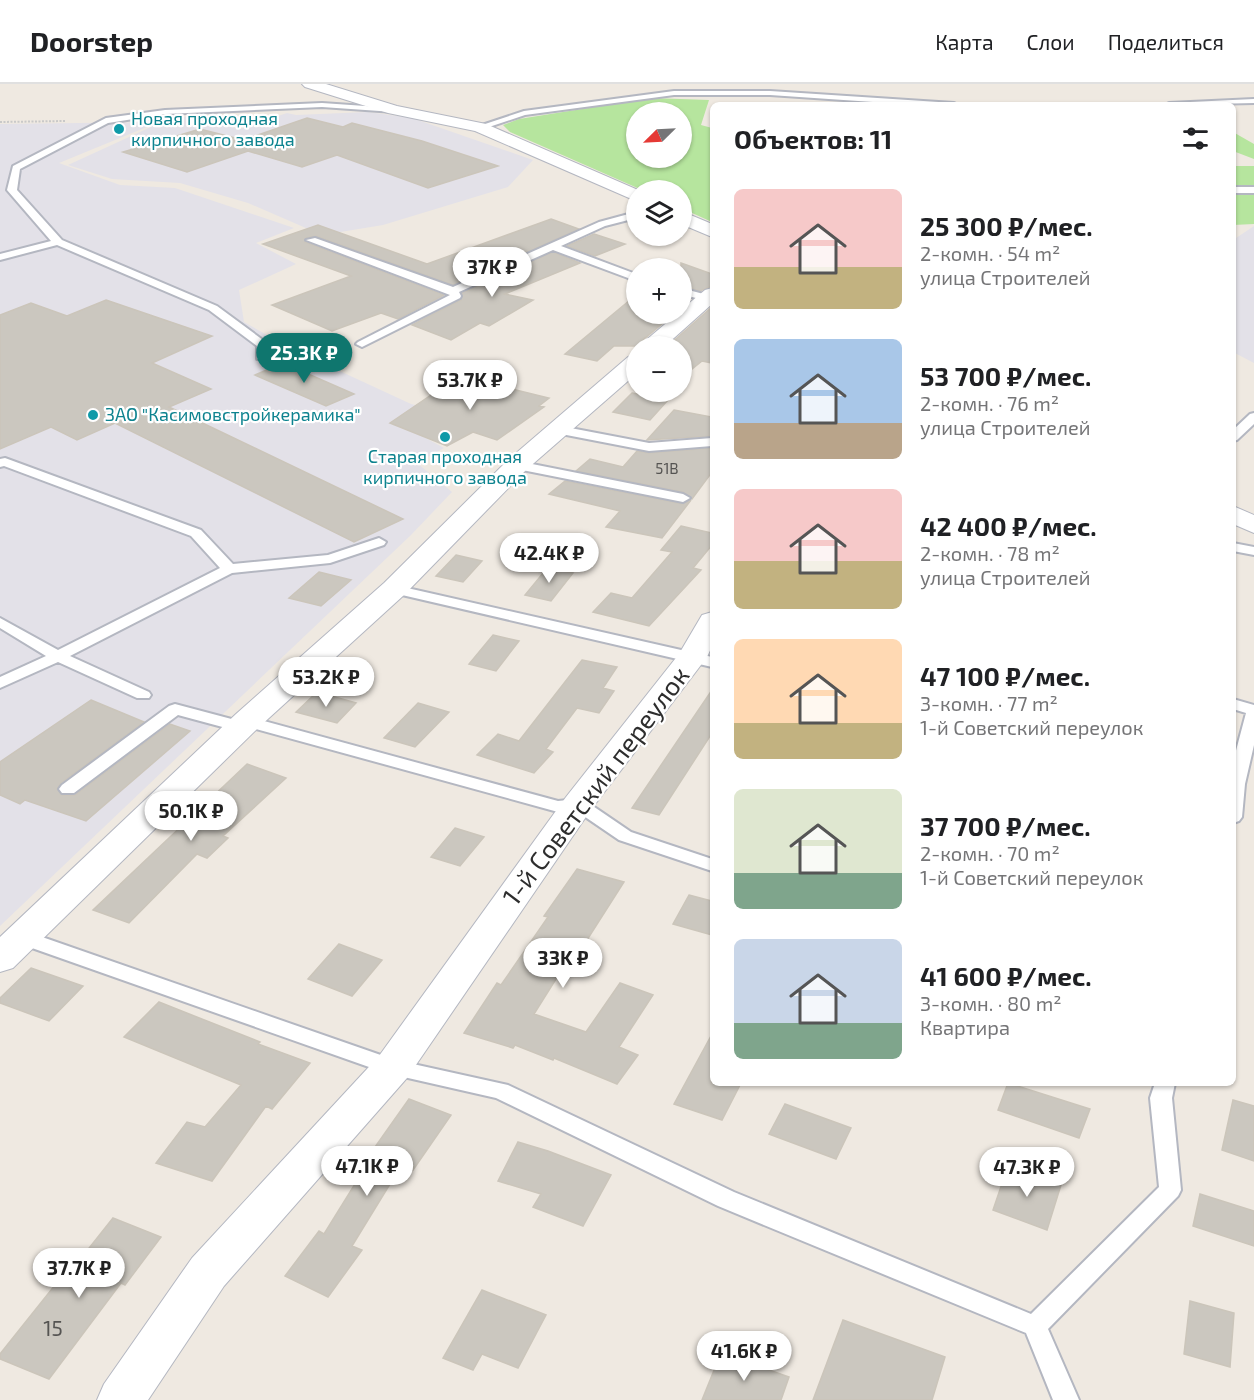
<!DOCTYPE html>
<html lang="ru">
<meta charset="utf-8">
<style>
:root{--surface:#fff;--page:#f2f2f2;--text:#202124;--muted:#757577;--line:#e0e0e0;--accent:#0f766e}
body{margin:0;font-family:"Exo 2",sans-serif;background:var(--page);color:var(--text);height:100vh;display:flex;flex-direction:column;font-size:22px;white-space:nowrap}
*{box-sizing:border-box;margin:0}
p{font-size:20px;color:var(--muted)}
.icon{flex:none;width:33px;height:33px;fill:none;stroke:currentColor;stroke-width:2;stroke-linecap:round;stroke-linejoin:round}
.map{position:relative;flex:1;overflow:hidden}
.details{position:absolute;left:710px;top:18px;width:526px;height:984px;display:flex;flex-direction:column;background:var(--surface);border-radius:9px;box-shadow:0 2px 4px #0004}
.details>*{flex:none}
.needle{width:39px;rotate:246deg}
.tools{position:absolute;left:626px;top:18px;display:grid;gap:12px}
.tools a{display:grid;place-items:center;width:66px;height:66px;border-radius:50%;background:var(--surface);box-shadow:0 2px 4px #0004;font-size:30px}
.price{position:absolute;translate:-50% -51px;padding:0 14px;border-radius:21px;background:#fff;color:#222;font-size:20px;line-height:39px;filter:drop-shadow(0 2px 3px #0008)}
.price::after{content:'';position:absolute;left:50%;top:36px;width:18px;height:14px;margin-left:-9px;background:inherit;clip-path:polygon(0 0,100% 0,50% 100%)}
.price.on{background:var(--accent);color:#fff}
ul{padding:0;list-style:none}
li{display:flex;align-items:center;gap:18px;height:150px;padding:0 24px}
li span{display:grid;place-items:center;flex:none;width:168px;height:120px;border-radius:9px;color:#555}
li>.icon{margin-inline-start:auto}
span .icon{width:72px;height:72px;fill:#fffc;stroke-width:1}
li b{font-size:26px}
h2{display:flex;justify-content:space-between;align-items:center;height:72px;padding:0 24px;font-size:26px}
header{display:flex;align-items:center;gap:36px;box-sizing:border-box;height:84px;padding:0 30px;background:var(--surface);border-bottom:2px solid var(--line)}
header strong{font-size:28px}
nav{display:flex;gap:33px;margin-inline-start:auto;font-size:21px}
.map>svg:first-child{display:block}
.industrial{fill:#e3e1e8}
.green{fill:#b6e59e;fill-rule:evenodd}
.building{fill:#cbc7bf;stroke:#cbc5ba;stroke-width:1.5}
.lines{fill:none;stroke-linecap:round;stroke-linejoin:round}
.service-casing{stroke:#b4b7c1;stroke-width:4}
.minor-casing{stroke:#b4b7c1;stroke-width:2}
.path{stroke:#c9c9c9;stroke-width:2;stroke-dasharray:2 1.5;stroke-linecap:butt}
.service{fill:#fff;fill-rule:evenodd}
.minor{fill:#fff;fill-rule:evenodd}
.culture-dot{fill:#0f9aa8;stroke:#fff;stroke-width:2}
.labels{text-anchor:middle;stroke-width:4.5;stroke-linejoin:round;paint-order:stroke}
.far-number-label{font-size:15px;fill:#555452}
.far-culture-label{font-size:18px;fill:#0d838f;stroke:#fff;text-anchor:start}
.near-number-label{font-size:21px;fill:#555452}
.near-street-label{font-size:26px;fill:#2e2e2e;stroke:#fff}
</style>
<header>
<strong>Doorstep</strong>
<nav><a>Карта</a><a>Слои</a><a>Поделиться</a></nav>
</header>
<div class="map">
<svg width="1254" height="1316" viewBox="0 0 1254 1316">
<rect width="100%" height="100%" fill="#efe9e1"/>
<path class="industrial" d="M 368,28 L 412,34 L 533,76 L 508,103 L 383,141 L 322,151 L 248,119 L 180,99 L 112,95 L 68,81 L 153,42 L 188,32 L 240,45 L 287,29 L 296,31 Z
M 159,38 L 59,79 L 120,101 L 175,104 L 294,144 L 256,159 L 296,180 L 239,206 L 244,238 L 290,264 L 411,320 L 431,325 L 437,343 L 422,352 L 444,364 L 417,379 L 452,408 L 411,451 L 0,842 L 0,40 Z
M 1254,142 L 1254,279 L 1233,268 L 1233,156 Z"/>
<path class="green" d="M 651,14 L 709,16 L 701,41 L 712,44 L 712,138 L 681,124 L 681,106 L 642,106 L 510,48 L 503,41 L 519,35 ZM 636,28 L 681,28 L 681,74 L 636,74 Z
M 1233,48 L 1254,60 L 1254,75 L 1233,67 Z
M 1233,82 L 1254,82 L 1254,140 L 1233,141 Z"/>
<path class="building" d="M 307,34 L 343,43 L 352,39 L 422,57 L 498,82 L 428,104 L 337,71 L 302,83 L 248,67 L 187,88 L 123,68 L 200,45 L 243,56 Z
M 551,135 L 579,145 L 453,201 L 316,152 L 306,154 L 305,158 L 444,211 L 398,235 L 381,229 L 332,247 L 272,221 L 351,192 L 263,160 L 318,141 L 427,180 Z
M 594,150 L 625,160 L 595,172 L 567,162 Z
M 553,168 L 580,179 L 505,210 L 533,216 L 489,242 L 480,239 L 451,256 L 412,241 L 461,216 L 462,209 Z
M 681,179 L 712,190 L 712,202 L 700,207 L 681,202 Z
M 636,211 L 636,230 L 674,230 L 644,255 L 641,262 L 614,262 L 597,277 L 565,270 Z
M 106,216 L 212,252 L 152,279 L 211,305 L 169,323 L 403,435 L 354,458 L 115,339 L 77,356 L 51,343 L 0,365 L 0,231 L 31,219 L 67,232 Z
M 712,223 L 712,279 L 702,277 L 681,294 L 681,262 L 668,262 Z
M 283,279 L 354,310 L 326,322 L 255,291 Z
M 459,292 L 549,314 L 539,322 L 544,323 L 497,356 L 473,348 L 447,362 L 390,339 Z
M 632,309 L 668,316 L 650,336 L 613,328 Z
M 674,326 L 712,333 L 712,352 L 647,356 Z
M 712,364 L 712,388 L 692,415 L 683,408 L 576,387 L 590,375 L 623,383 L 637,367 L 649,369 Z
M 565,397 L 683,420 L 691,416 L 662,454 L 606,443 L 620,427 L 549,410 Z
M 681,442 L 712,449 L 712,461 L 693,484 L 701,486 L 649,542 L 593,528 L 611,509 L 632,514 L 672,468 L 661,466 Z
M 456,471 L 482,477 L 463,498 L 436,492 Z
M 548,483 L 573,489 L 551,517 L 525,511 Z
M 319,488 L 351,496 L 321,522 L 289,514 Z
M 493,551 L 519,557 L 496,587 L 469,580 Z
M 582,576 L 617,583 L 603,604 L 614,607 L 599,629 L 577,624 L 546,665 L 553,668 L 534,689 L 477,671 L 498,650 L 519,657 Z
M 712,606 L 712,649 L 659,731 L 632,724 Z
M 317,608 L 356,619 L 337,639 L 296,628 Z
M 91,616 L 144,638 L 61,699 L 57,705 L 62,711 L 75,711 L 170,640 L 190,647 L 86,737 L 25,716 L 20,720 L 0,711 L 0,678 Z
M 418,619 L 449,628 L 415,663 L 384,654 Z
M 247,680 L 286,694 L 223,752 L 228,754 L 207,774 L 197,770 L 129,839 L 93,826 Z
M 455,744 L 484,753 L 460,782 L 431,773 Z
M 577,785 L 624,798 L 571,881 L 566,879 L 534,930 L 586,948 L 620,899 L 653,911 L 619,963 L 638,971 L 617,1000 L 554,974 L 553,976 L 515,961 L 513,964 L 464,949 L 497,899 L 501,901 L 548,833 L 544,832 Z
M 689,811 L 712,817 L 712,851 L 673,840 Z
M 339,860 L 382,876 L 352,912 L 308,895 Z
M 31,884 L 83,902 L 49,937 L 0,919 L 0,914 Z
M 159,918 L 260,958 L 258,960 L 310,979 L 272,1025 L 266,1022 L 212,1097 L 156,1079 L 187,1038 L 205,1043 L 241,1001 L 124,953 Z
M 712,950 L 712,999 L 741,999 L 722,1036 L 674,1020 Z
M 1008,999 L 1090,1025 L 1079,1054 L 998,1026 Z
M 409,1015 L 451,1031 L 413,1086 L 401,1082 L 352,1162 L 362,1166 L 328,1213 L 285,1192 L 319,1147 L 324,1150 L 373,1071 L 370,1070 Z
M 1233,1016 L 1254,1022 L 1254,1077 L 1222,1066 Z
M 785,1020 L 851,1044 L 836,1075 L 769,1050 Z
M 518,1058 L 548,1067 L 611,1091 L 583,1142 L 533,1123 L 541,1110 L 498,1097 Z
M 1008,1082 L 1061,1101 L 1047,1146 L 993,1126 Z
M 1200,1110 L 1254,1127 L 1254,1162 L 1193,1142 Z
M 113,1134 L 161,1153 L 125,1201 L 121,1199 L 49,1295 L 0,1275 L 0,1270 L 55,1201 L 59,1202 Z
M 482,1206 L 546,1231 L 518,1284 L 482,1270 L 473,1286 L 443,1274 Z
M 1190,1217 L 1234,1229 L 1230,1283 L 1184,1270 Z
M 843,1236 L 945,1273 L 932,1316 L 813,1316 Z
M 721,1269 L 789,1293 L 781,1316 L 702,1316 Z"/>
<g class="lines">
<defs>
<path id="service" d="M 674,7 L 770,7 L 954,19 L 958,21 L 917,21 L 770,11 L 674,11 L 525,31 L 480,46 L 476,43 L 524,27 Z
M 1254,15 L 1254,19 L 1165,21 L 1169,19 Z
M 322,19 L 394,24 L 398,26 L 394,28 L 322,23 L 165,30 L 108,39 L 20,85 L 17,106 L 62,156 L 217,222 L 267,259 L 269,261 L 265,275 L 257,275 L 257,262 L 209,226 L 57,161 L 0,176 L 0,170 L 51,157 L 7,106 L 13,82 L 106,34 L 165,26 Z
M 1233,103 L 1254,103 L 1254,109 L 1233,109 Z
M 636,128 L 636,134 L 605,142 L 561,162 L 636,190 L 636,197 L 553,166 L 459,208 L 461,212 L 460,214 L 362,263 L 356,260 L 358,258 L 450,211 L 306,156 L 315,154 L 453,203 L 599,138 Z
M 681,204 L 711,212 L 712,214 L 707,217 L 681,210 Z
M 1254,329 L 1254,340 L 1237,356 L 1233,357 L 1233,346 L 1250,330 Z
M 560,342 L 649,359 L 712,354 L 712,362 L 649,367 L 556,349 L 554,346 L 556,343 Z
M 5,374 L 201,446 L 233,480 L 328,471 L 379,454 L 386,458 L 384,461 L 330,479 L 232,489 L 70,572 L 149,608 L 151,611 L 149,614 L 137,614 L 58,578 L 0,604 L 0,593 L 46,572 L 0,544 L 0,534 L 58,566 L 220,484 L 191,452 L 4,382 L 0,383 L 0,375 Z
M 517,377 L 683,410 L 690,414 L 683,418 L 512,384 L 511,381 Z
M 1233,459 L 1254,463 L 1254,471 L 1233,467 Z
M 394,501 L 712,573 L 712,583 L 389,508 L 387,505 L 389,502 Z
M 1233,615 L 1254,621 L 1254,661 L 1245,700 L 1242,733 L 1239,737 L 1233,739 L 1233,678 L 1246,629 L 1233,625 Z
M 175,620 L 239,637 L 241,634 L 253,634 L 558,717 L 578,715 L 584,716 L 631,748 L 712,775 L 712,787 L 619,756 L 575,726 L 558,728 L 249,643 L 247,646 L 241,648 L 178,631 L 74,709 L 62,709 L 59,705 L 62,701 L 169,622 Z
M 22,846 L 395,976 L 508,1001 L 734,1108 L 1031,1230 L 1159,1103 L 1150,1014 L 1155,999 L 1175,999 L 1172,1014 L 1181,1106 L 1178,1112 L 1048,1245 L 1079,1316 L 1053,1316 L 1026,1249 L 718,1122 L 496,1014 L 386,989 L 15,858 L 12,853 L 15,848 Z"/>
<path id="minor" d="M 302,0 L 326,0 L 397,22 L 486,40 L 638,106 L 636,106 L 636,117 L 475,47 L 388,29 L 305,3 Z
M 681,127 L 712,140 L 712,153 L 681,140 Z
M 712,204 L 712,220 L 665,262 L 643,262 L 645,257 L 677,230 L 681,230 L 681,226 L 705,206 Z
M 636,271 L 636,290 L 526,386 L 404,511 L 258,644 L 13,884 L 0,888 L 0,853 L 236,630 L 384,499 L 508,376 L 628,273 Z
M 1233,422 L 1254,431 L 1254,449 L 1233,440 Z
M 712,528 L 712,562 L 707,573 L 590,727 L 407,994 L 224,1202 L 148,1316 L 97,1316 L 104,1300 L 192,1174 L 379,972 L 566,713 L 679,570 L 702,531 Z"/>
</defs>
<use href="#service" class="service-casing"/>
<use href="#minor" class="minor-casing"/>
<path class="path" d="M 0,38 L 66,37"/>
<use href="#service" class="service"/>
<use href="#minor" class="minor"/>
</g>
<g class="culture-dot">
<circle cx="119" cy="45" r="6"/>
<circle cx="93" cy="331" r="6"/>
<circle cx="445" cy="353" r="6"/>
</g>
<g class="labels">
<g class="far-number-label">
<text x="667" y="390">51В</text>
</g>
<g class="far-culture-label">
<text x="131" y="41">Новая проходная<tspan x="131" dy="21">кирпичного завода</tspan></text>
<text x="105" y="337">ЗАО "Касимовстройкерамика"</text>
<text x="445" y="379" text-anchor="middle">Старая проходная<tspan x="445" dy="21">кирпичного завода</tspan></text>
</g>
<g class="near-number-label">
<text x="53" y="1252">15</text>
</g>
<g class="near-street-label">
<text transform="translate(596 702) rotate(-53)" y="9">1-й Советский переулок</text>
</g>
</g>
</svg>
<div class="tools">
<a><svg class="needle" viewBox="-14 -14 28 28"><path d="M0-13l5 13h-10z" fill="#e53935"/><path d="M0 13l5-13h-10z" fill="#757577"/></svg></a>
<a><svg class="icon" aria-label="layers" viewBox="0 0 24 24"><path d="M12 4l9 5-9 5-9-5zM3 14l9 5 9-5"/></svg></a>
<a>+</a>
<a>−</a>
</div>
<b class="price" style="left:492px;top:214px">37K ₽</b>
<b class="price on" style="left:304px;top:300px">25.3K ₽</b>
<b class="price" style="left:470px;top:327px">53.7K ₽</b>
<b class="price" style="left:549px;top:500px">42.4K ₽</b>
<b class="price" style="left:326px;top:624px">53.2K ₽</b>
<b class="price" style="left:191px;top:758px">50.1K ₽</b>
<b class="price" style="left:563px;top:905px">33K ₽</b>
<b class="price" style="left:367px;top:1113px">47.1K ₽</b>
<b class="price" style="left:1027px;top:1114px">47.3K ₽</b>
<b class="price" style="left:79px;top:1215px">37.7K ₽</b>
<b class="price" style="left:744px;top:1298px">41.6K ₽</b>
<section class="details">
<h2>Объектов: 11<svg class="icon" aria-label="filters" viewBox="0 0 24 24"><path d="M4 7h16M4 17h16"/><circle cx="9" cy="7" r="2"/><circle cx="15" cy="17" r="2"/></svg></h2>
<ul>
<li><span style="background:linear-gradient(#f6c9c9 65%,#c2b280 0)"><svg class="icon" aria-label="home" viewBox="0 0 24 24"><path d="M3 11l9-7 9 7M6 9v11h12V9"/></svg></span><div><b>25 300 ₽/мес.</b><p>2-комн. · 54 m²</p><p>улица Строителей</p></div></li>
<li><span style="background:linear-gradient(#a9c7e8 70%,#b9a48a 0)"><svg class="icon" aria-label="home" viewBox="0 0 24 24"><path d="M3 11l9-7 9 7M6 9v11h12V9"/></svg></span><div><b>53 700 ₽/мес.</b><p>2-комн. · 76 m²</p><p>улица Строителей</p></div></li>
<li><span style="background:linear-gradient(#f6c9c9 60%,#c2b280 0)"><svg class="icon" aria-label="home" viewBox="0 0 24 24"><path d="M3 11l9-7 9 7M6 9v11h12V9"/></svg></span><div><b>42 400 ₽/мес.</b><p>2-комн. · 78 m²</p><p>улица Строителей</p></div></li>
<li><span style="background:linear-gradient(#ffd9b3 70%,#c2b280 0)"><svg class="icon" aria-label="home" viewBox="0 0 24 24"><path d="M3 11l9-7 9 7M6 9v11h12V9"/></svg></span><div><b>47 100 ₽/мес.</b><p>3-комн. · 77 m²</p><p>1-й Советский переулок</p></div></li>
<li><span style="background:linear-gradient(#dfe7d0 70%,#7fa58c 0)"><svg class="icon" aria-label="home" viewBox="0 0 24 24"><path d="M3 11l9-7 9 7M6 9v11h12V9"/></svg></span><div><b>37 700 ₽/мес.</b><p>2-комн. · 70 m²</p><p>1-й Советский переулок</p></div></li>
<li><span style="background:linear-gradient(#c9d6e8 70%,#7fa58c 0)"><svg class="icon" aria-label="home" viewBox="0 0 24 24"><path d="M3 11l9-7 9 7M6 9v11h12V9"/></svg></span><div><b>41 600 ₽/мес.</b><p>3-комн. · 80 m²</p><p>Квартира</p></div></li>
</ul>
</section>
</div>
